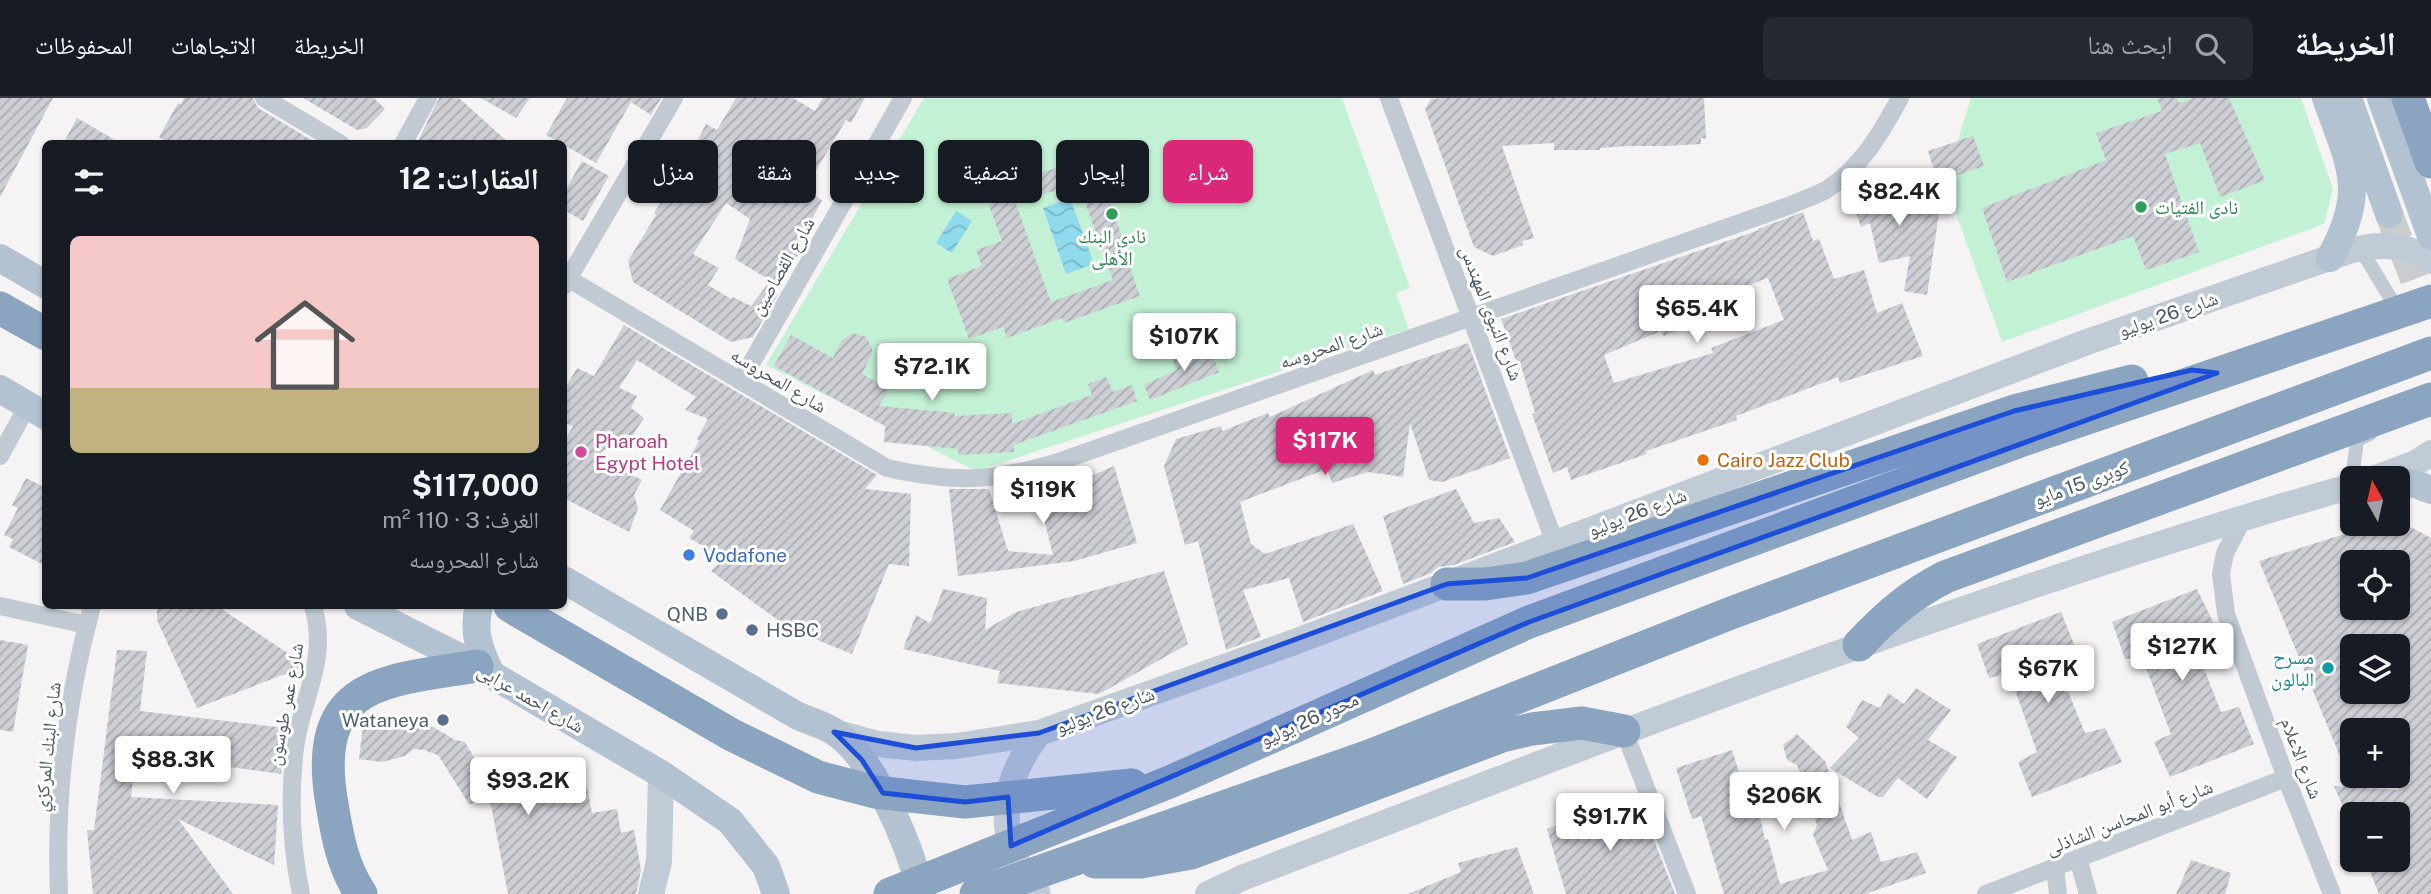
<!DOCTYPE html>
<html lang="ar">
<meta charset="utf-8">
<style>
:root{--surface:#171b24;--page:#242831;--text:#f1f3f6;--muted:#9ea1a6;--line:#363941;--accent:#db2777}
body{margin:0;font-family:"Public Sans","Noto Naskh Arabic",sans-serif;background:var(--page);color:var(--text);direction:rtl;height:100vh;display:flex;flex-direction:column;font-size:26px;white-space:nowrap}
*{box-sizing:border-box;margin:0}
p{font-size:23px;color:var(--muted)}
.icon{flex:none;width:38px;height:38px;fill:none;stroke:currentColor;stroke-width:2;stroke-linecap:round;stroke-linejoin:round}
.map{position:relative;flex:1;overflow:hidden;direction:ltr}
.sheet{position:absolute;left:42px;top:42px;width:525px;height:469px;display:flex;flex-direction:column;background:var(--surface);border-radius:10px;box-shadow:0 2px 5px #0004;direction:rtl}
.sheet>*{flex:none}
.top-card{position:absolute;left:588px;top:42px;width:665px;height:63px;direction:rtl;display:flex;gap:14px}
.needle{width:46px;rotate:352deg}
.controls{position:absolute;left:2340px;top:368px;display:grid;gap:14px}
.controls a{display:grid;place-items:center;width:70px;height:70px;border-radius:10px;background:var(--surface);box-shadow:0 2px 5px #0004;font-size:35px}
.price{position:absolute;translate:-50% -60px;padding:0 16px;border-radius:7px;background:#fff;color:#222;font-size:23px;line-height:46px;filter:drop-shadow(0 2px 4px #0008)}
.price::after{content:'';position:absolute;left:50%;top:42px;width:21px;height:16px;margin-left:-10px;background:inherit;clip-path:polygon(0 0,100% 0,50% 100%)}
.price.active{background:var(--accent);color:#fff}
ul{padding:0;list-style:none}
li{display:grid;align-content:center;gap:14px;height:371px;padding:0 28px}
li+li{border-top:2px solid var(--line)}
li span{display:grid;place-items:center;height:217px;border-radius:10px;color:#555}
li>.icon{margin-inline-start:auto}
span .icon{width:126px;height:126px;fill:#fffc;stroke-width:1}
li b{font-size:30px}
h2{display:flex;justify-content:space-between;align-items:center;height:84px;padding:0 28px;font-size:30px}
.tag{padding:0 24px;border-radius:10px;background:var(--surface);box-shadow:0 2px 5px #0004;font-size:24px;line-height:63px}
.tag.active{background:var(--accent);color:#fff}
header{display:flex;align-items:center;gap:42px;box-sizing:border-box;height:98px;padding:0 35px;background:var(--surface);border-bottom:2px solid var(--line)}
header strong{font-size:33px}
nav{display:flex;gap:38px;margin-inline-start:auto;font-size:24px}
.search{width:490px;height:63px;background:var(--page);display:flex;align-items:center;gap:18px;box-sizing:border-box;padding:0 24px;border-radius:10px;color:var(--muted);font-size:26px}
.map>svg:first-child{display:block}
.grass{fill:#c3f1d5}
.water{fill:url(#water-waves)}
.building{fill:url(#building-hatch);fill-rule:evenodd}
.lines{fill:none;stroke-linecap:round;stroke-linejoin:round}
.primary-tunnel{stroke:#caccce;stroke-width:28;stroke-dasharray:28 14;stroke-linecap:butt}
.pedestrian{stroke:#c1cad2;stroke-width:14}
.minor{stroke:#c1cad2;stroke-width:18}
.secondary{stroke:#c1cbd6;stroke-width:26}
.primary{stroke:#b3c2d1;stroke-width:28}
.motorway{stroke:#8ba5c1;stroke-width:33}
.marked{fill:#1d4ed8;fill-opacity:0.2;stroke:#1d4ed8;stroke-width:5;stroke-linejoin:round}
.leisure-dot{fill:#2e9e5b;stroke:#fff;stroke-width:2.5}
.hotel-dot{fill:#d1479c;stroke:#fff;stroke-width:2.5}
.food-dot{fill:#e8710a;stroke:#fff;stroke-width:2.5}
.shop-dot{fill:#3f7fe0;stroke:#fff;stroke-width:2.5}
.service-dot{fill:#5c6f8a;stroke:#fff;stroke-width:2.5}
.culture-dot{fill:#0f9aa8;stroke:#fff;stroke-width:2.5}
.labels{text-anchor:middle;stroke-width:6;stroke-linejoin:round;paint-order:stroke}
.leisure-label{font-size:19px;fill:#27864d;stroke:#fff;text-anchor:start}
.street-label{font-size:19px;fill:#4a5661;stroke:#fff}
.hotel-label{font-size:19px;fill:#b23c85;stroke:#fff;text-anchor:start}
.food-label{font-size:19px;fill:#c56008;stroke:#fff;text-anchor:start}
.shop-label{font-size:19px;fill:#366cbe;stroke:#fff;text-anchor:start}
.service-label{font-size:19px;fill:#4e5e75;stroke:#fff;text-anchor:end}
.culture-label{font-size:19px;fill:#0d838f;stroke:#fff;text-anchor:end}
</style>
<header>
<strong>الخريطة</strong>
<div class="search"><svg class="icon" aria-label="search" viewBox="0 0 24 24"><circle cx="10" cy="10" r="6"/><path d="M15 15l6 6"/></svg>ابحث هنا</div>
<nav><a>الخريطة</a><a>الاتجاهات</a><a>المحفوظات</a></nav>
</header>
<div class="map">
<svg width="2431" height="796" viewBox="0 0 2431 796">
<defs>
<pattern id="water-waves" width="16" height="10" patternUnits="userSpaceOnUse" patternTransform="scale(1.75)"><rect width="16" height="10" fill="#90daee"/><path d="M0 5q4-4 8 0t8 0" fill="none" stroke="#78b4c4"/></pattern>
<pattern id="building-hatch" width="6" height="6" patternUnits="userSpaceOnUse" patternTransform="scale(1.75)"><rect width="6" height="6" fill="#cdcfd5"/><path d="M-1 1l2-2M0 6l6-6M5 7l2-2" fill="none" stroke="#a8abb0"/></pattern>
</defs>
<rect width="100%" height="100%" fill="#f5f3f3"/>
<path class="grass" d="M 924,0 L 1342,0 L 1410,190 L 1396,195 L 1409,231 L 976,373 L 766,267 Z
M 1971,0 L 2301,0 L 2333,91 L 2324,126 L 2002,244 L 1945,85 Z"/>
<path class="water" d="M 1070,100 L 1094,166 L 1066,176 L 1043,110 Z
M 956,113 L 972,123 L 952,155 L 936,145 Z"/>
<path class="building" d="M 0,0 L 53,0 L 0,99 Z
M 184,0 L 253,0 L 258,10 L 318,46 L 171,46 L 159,39 L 178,5 L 181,6 Z
M 303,0 L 374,0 L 385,11 L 367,30 L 357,32 Z
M 439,0 L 459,0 L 510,46 L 433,46 L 418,43 Z
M 481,0 L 530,0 L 516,20 Z
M 567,0 L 661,0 L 651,17 L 631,4 L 596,65 L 546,37 Z
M 736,0 L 793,0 L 815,13 L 823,0 L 865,0 L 851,25 L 846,22 L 805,91 L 822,102 L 798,148 L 802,150 L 779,188 L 735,161 L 750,121 L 726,105 L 693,156 L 719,170 L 708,187 L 731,201 L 733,199 L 751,208 L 767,187 L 778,196 L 753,239 L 731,244 L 633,184 L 628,163 L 656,117 L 654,115 L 684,69 L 706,26 L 717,32 Z
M 1445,0 L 1704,0 L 1706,41 L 1701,40 L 1701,46 L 1665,48 L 1626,48 L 1600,50 L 1600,52 L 1554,52 L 1554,45 L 1502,48 L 1534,140 L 1522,143 L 1523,147 L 1493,158 L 1474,149 L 1425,11 L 1431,1 Z
M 2157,0 L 2177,0 L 2179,5 L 2194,0 L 2229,0 L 2265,82 L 2220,99 L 2200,45 L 2165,56 L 2199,154 L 2146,172 L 2133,138 L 2007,184 L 1982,110 L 2106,62 L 2096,35 L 2162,13 Z
M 77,20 L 122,46 L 63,46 Z
M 1973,38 L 1984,68 L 1938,84 L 1928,53 Z
M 1115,52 L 1121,72 L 1100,78 L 1130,161 L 1127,162 L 1140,198 L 1064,225 L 1062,220 L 1007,240 L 1003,229 L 969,241 L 947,181 L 982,168 L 976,152 L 1002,143 L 989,107 L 1013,98 L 1051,204 L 1113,182 L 1078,85 L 1020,104 L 1014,83 Z
M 582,63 L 609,78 L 583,123 L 564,112 L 564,95 Z
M 1890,75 L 1898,98 L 1891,100 L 1940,108 L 1927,197 L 1904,193 L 1910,158 L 1879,165 L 1870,125 L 1861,129 L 1848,90 Z
M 1803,114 L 1813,143 L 1819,141 L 1834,181 L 1864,172 L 1877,215 L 1902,205 L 1923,258 L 1840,285 L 1838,279 L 1736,318 L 1737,322 L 1646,353 L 1647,356 L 1571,382 L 1567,369 L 1553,375 L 1532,316 L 1535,315 L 1520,264 L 1517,265 L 1501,221 L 1759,132 L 1758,131 ZM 1768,180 L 1784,222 L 1711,250 L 1713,255 L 1614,285 L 1604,257 L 1661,233 L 1664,238 L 1695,226 L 1689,212 L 1713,203 L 1712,201 Z
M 624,227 L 877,377 L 865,391 L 911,396 L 909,468 L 889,466 L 852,556 L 790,531 L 711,473 L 724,460 L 689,440 L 694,433 L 660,412 L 699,343 L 697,341 L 708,321 L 685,312 L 696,299 L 637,262 L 619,290 L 637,298 L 631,310 L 644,320 L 632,338 L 625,336 L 595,359 L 642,382 L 634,397 L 638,410 L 629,434 L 564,400 L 564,344 L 573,328 L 564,325 L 564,292 L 577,270 L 594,278 Z
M 853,235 L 866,239 L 872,250 L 872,256 L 862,276 L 889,291 L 879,308 L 955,315 L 954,318 L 1012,315 L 1012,326 L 1092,297 L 1088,286 L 1106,279 L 1113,294 L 1132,287 L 1137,303 L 1013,347 L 1014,354 L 959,357 L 958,351 L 884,344 L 885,328 L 774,268 L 791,237 L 833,260 L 842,242 Z
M 1468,245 L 1510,360 L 1442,384 L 1429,382 L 1410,325 L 1403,379 L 1368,374 L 1332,385 L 1327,371 L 1240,404 L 1251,446 L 1265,456 L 1353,426 L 1383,493 L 1303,524 L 1289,480 L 1243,492 L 1261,539 L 1226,552 L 1198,443 L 1185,447 L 1164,368 L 1176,341 L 1221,328 L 1222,333 L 1268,315 L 1270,319 L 1373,272 L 1375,277 Z
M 1209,248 L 1219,274 L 1150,302 L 1144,287 L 1177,272 L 1173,262 Z
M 1114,368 L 1137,445 L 1074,463 L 958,478 L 949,391 L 989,391 L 1008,453 L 1053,457 L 1039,401 Z
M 26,380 L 46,390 L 46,468 L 9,449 L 13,441 L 4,437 L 18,410 L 12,407 Z
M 1456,391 L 1474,425 L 1499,420 L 1515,444 L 1454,467 L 1438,469 L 1431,475 L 1403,486 L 1383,418 Z
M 2379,425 L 2403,425 L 2431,440 L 2431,796 L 2379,796 L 2365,761 L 2398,761 L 2398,716 L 2346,716 L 2334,688 L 2398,692 L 2398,632 L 2352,632 L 2352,687 L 2259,463 ZM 2352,464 L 2398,464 L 2398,509 L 2352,509 ZM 2352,548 L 2398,548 L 2398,593 L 2352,593 Z
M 1164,473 L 1188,546 L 1099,596 L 997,585 L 1000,573 L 903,551 L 916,517 L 930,525 L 943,491 L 987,500 L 985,532 L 1016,514 Z
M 2197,491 L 2214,526 L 2190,535 L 2221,614 L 2239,609 L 2254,646 L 2170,679 L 2154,644 L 2171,636 L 2142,559 L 2125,561 L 2112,524 Z
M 157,508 L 217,508 L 304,566 L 303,569 L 197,610 L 157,522 Z
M 2061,514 L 2076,551 L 2054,559 L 2085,635 L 2105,630 L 2122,664 L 2032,699 L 2018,664 L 2037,654 L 2009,575 L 1989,580 L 1977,546 Z
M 0,542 L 28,547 L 13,634 L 0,632 Z
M 117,552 L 147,553 L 140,613 L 285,630 L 281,676 L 136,656 L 131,699 L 278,707 L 274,767 L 178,721 L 233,796 L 93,796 L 87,732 L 94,732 Z
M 1916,590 L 1951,612 L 1928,642 L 1957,659 L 1927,701 L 1898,680 L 1883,699 L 1878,699 L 1830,670 L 1859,640 L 1846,629 L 1862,602 L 1880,610 L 1888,595 L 1904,606 Z
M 364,620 L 433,629 L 455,642 L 465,644 L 486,680 L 552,662 L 567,688 L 586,684 L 592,715 L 617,711 L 621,735 L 634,732 L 641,772 L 636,796 L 508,796 L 490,702 L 469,706 L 438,657 L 424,652 L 414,651 L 405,658 L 382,664 L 359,661 Z
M 1797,636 L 1825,663 L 1852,742 L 1871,734 L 1881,764 L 1917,754 L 1926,775 L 1865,796 L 1724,796 L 1701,718 L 1692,721 L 1676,670 L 1732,652 L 1749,706 L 1757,704 L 1765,742 L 1768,741 L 1780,786 L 1828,772 L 1813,737 L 1817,727 L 1797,667 L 1787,662 L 1783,647 Z
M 1636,696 L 1675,796 L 1566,796 L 1547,731 Z
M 1517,749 L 1534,796 L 1408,796 L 1461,774 L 1458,765 Z
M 2191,762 L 2231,775 L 2225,796 L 2176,796 Z"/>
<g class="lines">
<path class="primary-tunnel" d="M 2389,116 L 2431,225"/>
<path class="pedestrian" d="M 2360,150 L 2391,201
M 2351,389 L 2357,342 L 2370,336"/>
<path class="minor" d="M 264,0 L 341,46
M 1389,0 L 1555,445
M 403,46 L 428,0
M 564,178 L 887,370 C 955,385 991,384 1058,364 L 1791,107 C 1802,102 1815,98 1826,92 C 1861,70 1881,35 1900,0
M 564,188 L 674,0
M 741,283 L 903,0
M 0,358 L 28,307
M 2244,419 L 2225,455 L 2221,476 L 2226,516 L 2286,680 L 2332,796
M 0,508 L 87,527
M 1624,633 L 1687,796
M 2078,760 L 2088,796
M 2055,769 L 2058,796
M 59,796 C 55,700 67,600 92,508
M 301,796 C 291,748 289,700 295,650 C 302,598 329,562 313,508
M 1986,796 L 2286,680"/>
<path class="secondary" d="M 2376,380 L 2416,365 L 2431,355
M 834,634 L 878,646 L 916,650 L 956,648 L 1039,635 L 1289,546 L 2087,244 L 2349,153 C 2378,145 2405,145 2431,163
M 651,796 L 659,764 L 661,676
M 1038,796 C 994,745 998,687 1039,635
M 1208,796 L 1242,780 C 1608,639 1974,496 2352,388"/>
<path class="primary" d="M 2326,0 C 2350,68 2368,92 2330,160
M 2348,0 L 2389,116
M 2381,0 L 2431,138
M 0,160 L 46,187
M 0,291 L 46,318
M 2398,384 L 2415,386 L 2431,392
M 564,482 L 798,618 C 810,623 823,627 833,633 C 875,659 910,750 922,796
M 358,508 L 477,568 L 661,676 L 730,723 L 766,768 L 776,796
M 479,508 C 472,534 480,553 491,576"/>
<path class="motorway" d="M 2408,0 L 2431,64
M 0,210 L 46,236
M 1447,486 L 1485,486 L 1527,480 L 2014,313 L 2132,283
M 510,508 L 732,637 L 818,679 L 875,694 L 965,704 L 1132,687
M 1859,547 C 1885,519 1910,497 1945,479 L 2431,301
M 1095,764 L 1141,764 L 1191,755 L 1502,638 L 1532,631 L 1582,625 L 1624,633
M 361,796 C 341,766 337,735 331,700 C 313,582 386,583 477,568
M 890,796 L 1172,683 L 1529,524 L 2020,343 L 2431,203
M 976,796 L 1369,658 L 1731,515 L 2431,255"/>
</g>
<path class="marked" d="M 2192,272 L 2217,275 L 1529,524 L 1011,748 L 1008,699 L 965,704 L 883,695 L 862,662 L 834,634 L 916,650 L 1039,635 L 1447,486 L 1527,480 L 2014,313 Z"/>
<g class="leisure-dot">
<circle cx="2141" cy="109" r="7"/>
<circle cx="1112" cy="116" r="7"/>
</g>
<circle class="hotel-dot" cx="581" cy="354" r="7"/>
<circle class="food-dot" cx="1703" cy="362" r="7"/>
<circle class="shop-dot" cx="689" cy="457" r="7"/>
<g class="service-dot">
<circle cx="722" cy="516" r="7"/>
<circle cx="752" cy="532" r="7"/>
<circle cx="443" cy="622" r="7"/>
</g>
<circle class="culture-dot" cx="2328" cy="570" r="7"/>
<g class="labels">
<g class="leisure-label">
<text x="2155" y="116">نادى الفتيات</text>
<text x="1112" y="145" text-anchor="middle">نادى البنك<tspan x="1112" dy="22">الأهلى</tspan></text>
</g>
<g class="street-label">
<text transform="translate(782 168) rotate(-60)" y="7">شارع القصاصين</text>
<text transform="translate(1492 215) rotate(69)" y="7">شارع النبوى المهندس</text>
<text transform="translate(2168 216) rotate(-19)" y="7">شارع 26 يوليو</text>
<text transform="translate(1331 247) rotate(-19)" y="7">شارع المحروسه</text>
<text transform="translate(779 282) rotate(31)" y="7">شارع المحروسه</text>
<text transform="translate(2081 385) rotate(-20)" y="7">كوبرى 15 مايو</text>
<text transform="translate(1637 414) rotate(-21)" y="7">شارع 26 يوليو</text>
<text transform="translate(531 600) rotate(30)" y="7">شارع احمد عرابى</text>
<text transform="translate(285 606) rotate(-79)" y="7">شارع عمر طوسون</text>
<text transform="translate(1105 612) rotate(-20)" y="7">شارع 26 يوليو</text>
<text transform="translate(1309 621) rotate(-24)" y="7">محور 26 يوليو</text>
<text transform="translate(47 649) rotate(-84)" y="7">شارع البنك المركزي</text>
<text transform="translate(2302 660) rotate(69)" y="7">شارع الاعلام</text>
<text transform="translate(2129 719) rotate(-21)" y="7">شارع أبو المحاسن الشاذلى</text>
</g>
<g class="hotel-label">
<text x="595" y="350">Pharoah<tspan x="595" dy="22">Egypt Hotel</tspan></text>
</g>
<g class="food-label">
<text x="1717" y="369">Cairo Jazz Club</text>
</g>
<g class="shop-label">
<text x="703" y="464">Vodafone</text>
</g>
<g class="service-label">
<text x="708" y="523">QNB</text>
<text x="766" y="539" text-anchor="start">HSBC</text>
<text x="429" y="629">Wataneya</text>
</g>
<g class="culture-label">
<text x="2314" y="566">مسرح<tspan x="2314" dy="22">البالون</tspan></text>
</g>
</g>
</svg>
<div class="controls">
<a><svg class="needle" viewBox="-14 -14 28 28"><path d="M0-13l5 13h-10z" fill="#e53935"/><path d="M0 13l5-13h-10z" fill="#9ea1a6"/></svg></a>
<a><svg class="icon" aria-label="locate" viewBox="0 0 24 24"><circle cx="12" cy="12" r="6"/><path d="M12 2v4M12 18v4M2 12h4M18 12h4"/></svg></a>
<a><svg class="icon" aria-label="layers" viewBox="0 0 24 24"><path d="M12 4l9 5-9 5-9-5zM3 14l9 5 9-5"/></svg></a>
<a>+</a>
<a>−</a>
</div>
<b class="price" style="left:1899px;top:130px">$82.4K</b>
<b class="price" style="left:1697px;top:247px">$65.4K</b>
<b class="price" style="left:1184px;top:275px">$107K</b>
<b class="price" style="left:932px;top:305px">$72.1K</b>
<b class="price active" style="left:1325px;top:379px">$117K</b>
<b class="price" style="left:1043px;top:428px">$119K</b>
<b class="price" style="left:2182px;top:585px">$127K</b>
<b class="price" style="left:2048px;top:607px">$67K</b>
<b class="price" style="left:173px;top:698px">$88.3K</b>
<b class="price" style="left:528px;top:719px">$93.2K</b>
<b class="price" style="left:1784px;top:734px">$206K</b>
<b class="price" style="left:1610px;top:755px">$91.7K</b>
<div class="top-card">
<a class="tag active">شراء</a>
<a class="tag">إيجار</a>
<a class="tag">تصفية</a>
<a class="tag">جديد</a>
<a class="tag">شقة</a>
<a class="tag">منزل</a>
</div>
<section class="sheet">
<h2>العقارات: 12<svg class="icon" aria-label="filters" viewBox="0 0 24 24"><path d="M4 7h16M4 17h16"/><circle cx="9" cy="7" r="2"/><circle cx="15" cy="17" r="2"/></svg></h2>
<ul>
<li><span style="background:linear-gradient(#f6c9c9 70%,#c2b280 0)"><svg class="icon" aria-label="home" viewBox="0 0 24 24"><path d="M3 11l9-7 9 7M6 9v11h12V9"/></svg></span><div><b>$117,000</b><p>الغرف: 3 · 110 m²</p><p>شارع المحروسه</p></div></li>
</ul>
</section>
</div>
